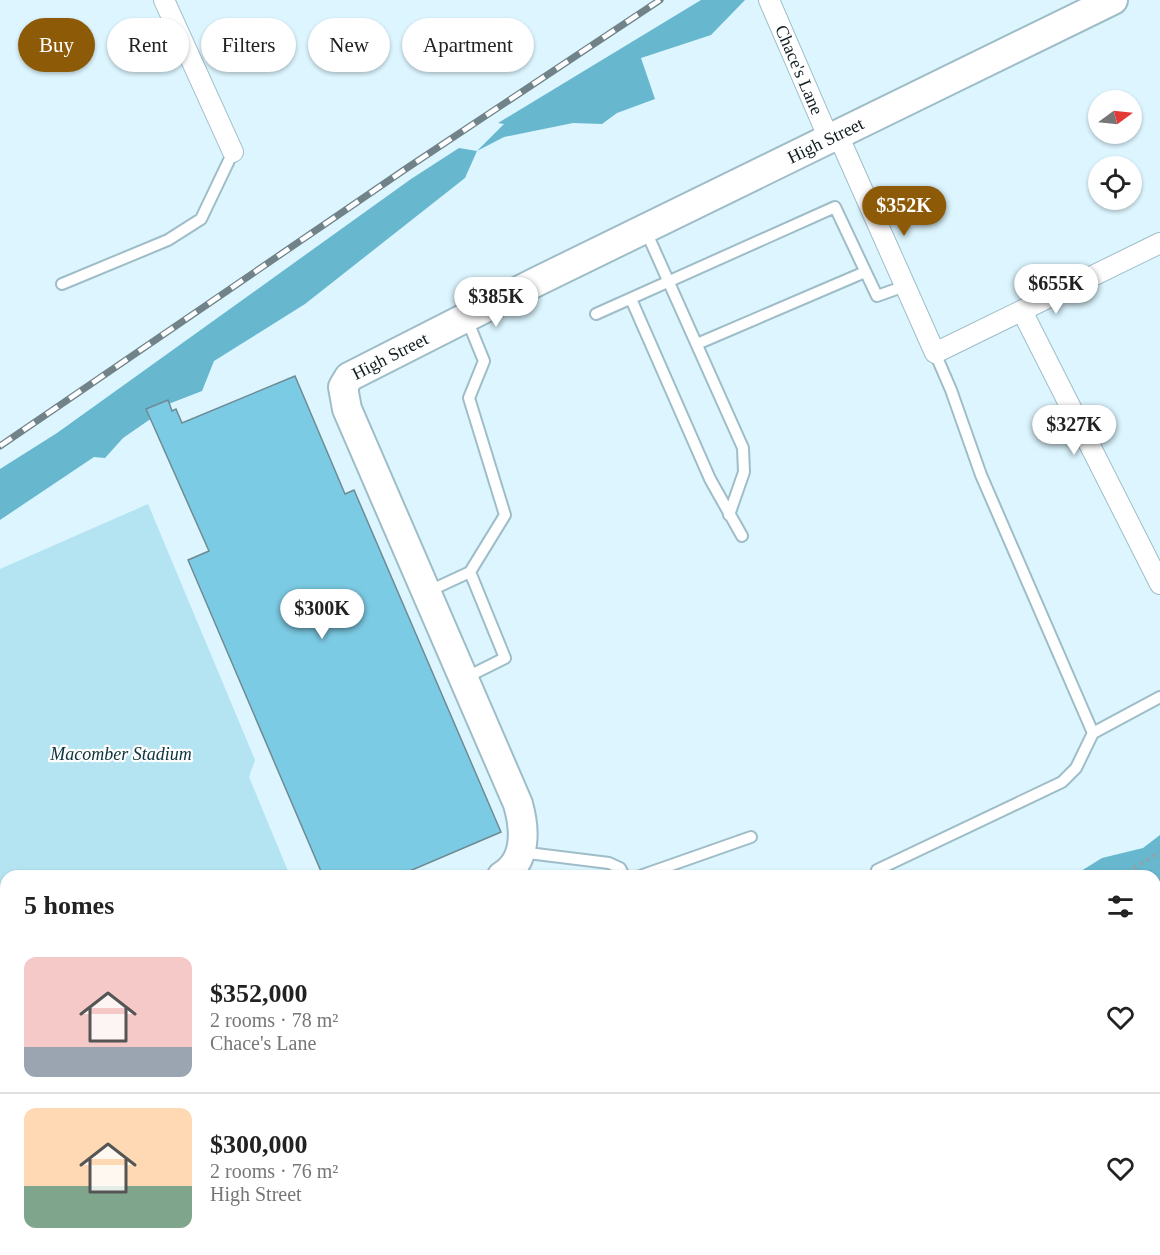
<!DOCTYPE html>
<meta charset="utf-8">
<style>
:root{--surface:#fff;--page:#f2f2f2;--text:#222;--muted:#767676;--line:#e0e0e0;--accent:#8d5a07}
body{margin:0;font-family:Georgia,serif;background:var(--page);color:var(--text);height:100vh;display:flex;flex-direction:column;font-size:22px;white-space:nowrap}
*{box-sizing:border-box;margin:0}
p{font-size:20px;color:var(--muted)}
.icon{flex:none;width:33px;height:33px;fill:none;stroke:currentColor;stroke-width:2;stroke-linecap:round;stroke-linejoin:round}
.map{position:relative;flex:1;overflow:hidden}
.sheet{position:absolute;left:0px;top:870px;width:1161px;height:386px;display:flex;flex-direction:column;background:var(--surface);border-radius:18px 18px 0 0;box-shadow:0 2px 4px #0004}
.sheet>*{flex:none}
.banner{position:absolute;left:18px;top:18px;width:600px;height:54px;display:flex;gap:12px}
.needle{width:39px;rotate:75deg}
.fabs{position:absolute;left:1088px;top:90px;display:grid;gap:12px}
.fabs a{display:grid;place-items:center;width:54px;height:54px;border-radius:50%;background:var(--surface);box-shadow:0 2px 4px #0004;font-size:30px}
.price{position:absolute;translate:-50% -51px;padding:0 14px;border-radius:21px;background:#fff;color:#222;font-size:20px;line-height:39px;filter:drop-shadow(0 2px 3px #0008)}
.price::after{content:'';position:absolute;left:50%;top:36px;width:18px;height:14px;margin-left:-9px;background:inherit;clip-path:polygon(0 0,100% 0,50% 100%)}
.price.on{background:var(--accent);color:#fff}
ul{padding:0;list-style:none}
li{display:flex;align-items:center;gap:18px;height:150px;padding:0 24px}
li+li{border-top:2px solid var(--line)}
li span{display:grid;place-items:center;flex:none;width:168px;height:120px;border-radius:12px;color:#555}
li>.icon{margin-inline-start:auto}
span .icon{width:72px;height:72px;fill:#fffc;stroke-width:1}
li b{font-size:26px}
h2{display:flex;justify-content:space-between;align-items:center;height:72px;padding:0 24px;font-size:26px}
.chip{padding:0 21px;border-radius:27px;background:var(--surface);box-shadow:0 2px 4px #0004;font-size:21px;line-height:54px}
.chip.on{background:var(--accent);color:#fff}
.map>svg:first-child{display:block}
.green{fill:#b4e3f2}
.forest{fill:#67b7cf}
.water{fill:#5eaec6}
.building{fill:#7ccbe4;stroke:#6e8b95;stroke-width:1.5}
.lines{fill:none;stroke-linecap:round;stroke-linejoin:round}
.lane-casing{stroke:#9fbdc8;stroke-width:14}
.street-casing{stroke:#9fbdc8;stroke-width:22}
.secondary-casing{stroke:#9fbdc8;stroke-width:32}
.path{stroke:#8fa3aa;stroke-width:4;stroke-dasharray:3 4.5;stroke-linecap:butt}
.lane{stroke:#fff;stroke-width:10}
.street{stroke:#fff;stroke-width:20}
.secondary{stroke:#fff;stroke-width:28}
.rail-casing{stroke:#718389;stroke-width:7}
.rail{stroke:#fdfdfd;stroke-width:4.5;stroke-dasharray:14;stroke-linecap:butt}
.labels{text-anchor:middle;stroke-width:4.5;stroke-linejoin:round;paint-order:stroke}
.street-label{font-size:18px;fill:#111d21;stroke:#fdfdfd}
.park-label{font-size:18px;font-style:italic;fill:#0b323d;stroke:#fdfdfd}
</style>
<div class="map">
<svg width="1160" height="1255" viewBox="0 0 1160 1255">
<rect width="100%" height="100%" fill="#dcf5fe"/>
<path class="green" d="M 148,504 L 255,760 L 249,777 L 290,876 L 6,876 L 6,1021 L 0,1019 L 0,569 Z"/>
<path class="forest" d="M 701,0 L 745,0 L 711,35 L 641,58 L 655,99 L 617,113 L 602,124 L 573,123 L 504,137 L 477,151 L 465,178 L 305,304 L 214,361 L 202,391 L 153,410 L 152,418 L 123,438 L 105,458 L 94,457 L 0,520 L 0,469 L 57,433 L 411,179 L 459,148 L 477,151 L 504,124 L 498,123 Z
M 1160,835 L 1160,909 L 1155,913 L 1155,876 L 1073,876 L 1102,858 L 1143,848 Z
M 808,1250 L 1047,1250 L 1027,1255 L 798,1255 Z"/>
<path class="water" d="M 1160,909 L 1160,1118 L 1155,1120 L 1155,913 Z
M 334,1250 L 874,1250 L 859,1255 L 319,1255 Z"/>
<path class="building" d="M 295,376 L 345,494 L 354,490 L 501,832 L 398,876 L 323,876 L 188,560 L 209,551 L 146,409 L 168,400 L 172,411 L 176,409 L 182,423 Z"/>
<g class="lines">
<defs>
<path id="lane" d="M 645,229 L 743,448 L 744,472 L 729,515
M 62,284 L 168,240 L 201,219 L 233,152
M 631,299 L 710,479 L 742,536
M 596,314 L 835,207 L 877,296 L 905,286
M 697,344 L 865,272
M 427,592 L 470,572 L 505,515 L 469,398 L 484,361 L 466,317
M 465,678 L 505,658 L 470,572
M 1093,733 L 1160,697
M 520,852 L 609,863 L 620,868 L 624,876
M 877,870 L 1062,782 L 1076,768 L 1093,733 L 981,475 L 951,390 L 935,353
M 640,876 L 751,837
M 0,1105 L 6,1120
M 0,1162 L 6,1166
M 0,1183 L 6,1180
M 9,1255 L 20,1250"/>
<g id="street">
<path d="M 164,0 L 233,152"/>
<path id="s1" d="M 769,0 L 829,139"/>
<path d="M 838,135 L 935,353 L 1160,243"/>
<path d="M 1022,311 L 1160,584"/>
<path d="M 1091,1250 L 1094,1255"/>
<path d="M 964,1255 L 975,1250"/>
</g>
<g id="secondary">
<path id="s2" d="M 502,876 C 527,861 525,829 518,804 L 347,409 L 343,387 L 349,377 L 536,282 L 1113,0"/>
<path d="M 0,1100 L 6,1098"/>
</g>
</defs>
<use href="#lane" class="lane-casing"/>
<use href="#street" class="street-casing"/>
<use href="#secondary" class="secondary-casing"/>
<path class="path" d="M 1121,876 L 1160,852
M 1155,1159 L 1160,1156"/>
<use href="#lane" class="lane"/>
<use href="#street" class="street"/>
<use href="#secondary" class="secondary"/>
<defs>
<path id="rail" d="M 0,446 L 407,168 L 660,0"/>
</defs>
<use href="#rail" class="rail-casing"/>
<use href="#rail" class="rail"/>
</g>
<g class="labels">
<g class="street-label">
<text dy="6" stroke="none"><textPath href="#s1" startOffset="76">Chace's Lane</textPath></text>
<text dy="6" stroke="none"><textPath href="#s2" startOffset="1076">High Street</textPath></text>
<text dy="6" stroke="none"><textPath href="#s2" startOffset="590">High Street</textPath></text>
</g>
<g class="park-label">
<text x="121" y="760">Macomber Stadium</text>
</g>
</g>
</svg>
<div class="fabs">
<a><svg class="needle" viewBox="-14 -14 28 28"><path d="M0-13l5 13h-10z" fill="#e53935"/><path d="M0 13l5-13h-10z" fill="#767676"/></svg></a>
<a><svg class="icon" aria-label="locate" viewBox="0 0 24 24"><circle cx="12" cy="12" r="6"/><path d="M12 2v4M12 18v4M2 12h4M18 12h4"/></svg></a>
</div>
<b class="price on" style="left:904px;top:237px">$352K</b>
<b class="price" style="left:1056px;top:315px">$655K</b>
<b class="price" style="left:496px;top:328px">$385K</b>
<b class="price" style="left:1074px;top:456px">$327K</b>
<b class="price" style="left:322px;top:640px">$300K</b>
<div class="banner">
<a class="chip on">Buy</a>
<a class="chip">Rent</a>
<a class="chip">Filters</a>
<a class="chip">New</a>
<a class="chip">Apartment</a>
</div>
<section class="sheet">
<h2>5 homes<svg class="icon" aria-label="filters" viewBox="0 0 24 24"><path d="M4 7h16M4 17h16"/><circle cx="9" cy="7" r="2"/><circle cx="15" cy="17" r="2"/></svg></h2>
<ul>
<li><span style="background:linear-gradient(#f6c9c9 75%,#9aa5b1 0)"><svg class="icon" aria-label="home" viewBox="0 0 24 24"><path d="M3 11l9-7 9 7M6 9v11h12V9"/></svg></span><div><b>$352,000</b><p>2 rooms · 78 m²</p><p>Chace's Lane</p></div><svg class="icon" aria-label="heart" viewBox="0 0 24 24"><path d="M12 20l-8-8c-3-5 5-10 8-4 3-6 11-1 8 4z"/></svg></li>
<li><span style="background:linear-gradient(#ffd9b3 65%,#7fa58c 0)"><svg class="icon" aria-label="home" viewBox="0 0 24 24"><path d="M3 11l9-7 9 7M6 9v11h12V9"/></svg></span><div><b>$300,000</b><p>2 rooms · 76 m²</p><p>High Street</p></div><svg class="icon" aria-label="heart" viewBox="0 0 24 24"><path d="M12 20l-8-8c-3-5 5-10 8-4 3-6 11-1 8 4z"/></svg></li>
</ul>
</section>
</div>
